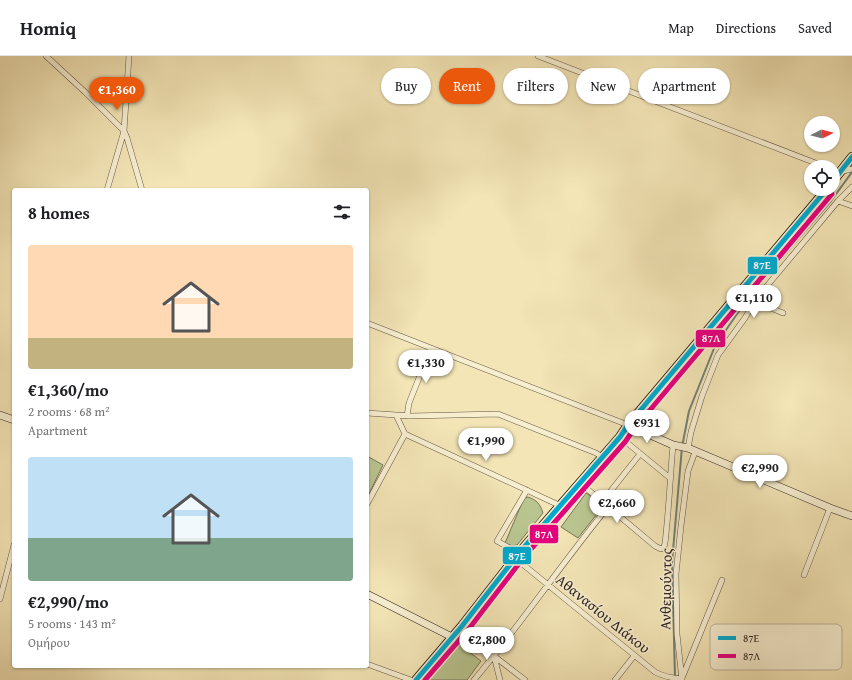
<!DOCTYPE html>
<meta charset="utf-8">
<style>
:root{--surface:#fff;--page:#f6f6f6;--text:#202124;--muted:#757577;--line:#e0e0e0;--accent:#ea580c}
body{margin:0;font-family:"Gentium Book Plus",serif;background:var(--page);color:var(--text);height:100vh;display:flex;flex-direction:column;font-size:15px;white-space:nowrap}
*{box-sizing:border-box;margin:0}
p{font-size:13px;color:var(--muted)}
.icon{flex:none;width:22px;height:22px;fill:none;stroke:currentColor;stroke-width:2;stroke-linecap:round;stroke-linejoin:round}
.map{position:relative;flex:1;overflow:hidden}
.sheet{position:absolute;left:12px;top:132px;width:357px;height:480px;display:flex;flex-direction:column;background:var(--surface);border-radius:4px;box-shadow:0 1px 3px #0004}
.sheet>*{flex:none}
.hud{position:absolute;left:381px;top:12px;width:380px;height:36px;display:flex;gap:8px}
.needle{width:26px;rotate:84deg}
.buttons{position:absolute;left:804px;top:60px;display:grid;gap:8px}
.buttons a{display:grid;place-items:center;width:36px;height:36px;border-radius:50%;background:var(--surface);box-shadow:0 1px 3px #0004;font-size:20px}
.price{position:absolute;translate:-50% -34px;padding:0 9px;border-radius:14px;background:#fff;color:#222;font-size:13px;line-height:26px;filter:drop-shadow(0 1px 2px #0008)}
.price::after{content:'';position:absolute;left:50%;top:24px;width:12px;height:9px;margin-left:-6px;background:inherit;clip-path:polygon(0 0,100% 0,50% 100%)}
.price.selected{background:var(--accent);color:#fff}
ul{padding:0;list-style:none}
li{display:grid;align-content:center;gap:8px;height:212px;padding:0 16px}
li span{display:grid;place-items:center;height:124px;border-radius:4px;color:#555}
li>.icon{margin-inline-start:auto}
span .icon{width:72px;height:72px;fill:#fffc;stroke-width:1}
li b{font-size:17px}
h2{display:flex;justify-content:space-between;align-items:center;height:48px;padding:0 16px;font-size:17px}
.pill{padding:0 14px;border-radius:18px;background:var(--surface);box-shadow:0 1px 3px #0004;font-size:14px;line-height:36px}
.pill.selected{background:var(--accent);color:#fff}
header{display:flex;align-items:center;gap:24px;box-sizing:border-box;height:56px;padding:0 20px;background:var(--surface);border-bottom:1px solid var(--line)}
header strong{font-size:19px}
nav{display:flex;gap:22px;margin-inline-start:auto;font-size:14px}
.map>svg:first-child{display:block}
.green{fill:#b9c590;stroke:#747458}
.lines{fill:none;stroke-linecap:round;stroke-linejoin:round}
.stream{stroke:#718079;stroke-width:2}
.street-casing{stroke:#615445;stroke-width:6}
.secondary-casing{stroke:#30241f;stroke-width:8}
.primary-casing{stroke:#30241f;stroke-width:10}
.street{stroke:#f7eed0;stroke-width:5}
.secondary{stroke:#f7eed0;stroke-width:7}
.primary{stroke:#eac27b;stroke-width:8}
.bus-1-casing{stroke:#f7eed0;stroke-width:8}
.bus-2-casing{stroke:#f7eed0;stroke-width:8}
.bus-1{stroke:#00a9ce;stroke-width:5}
.bus-2{stroke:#e5007d;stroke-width:5}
.labels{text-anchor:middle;stroke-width:3;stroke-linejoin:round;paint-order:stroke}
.street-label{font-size:15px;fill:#30241f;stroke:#f7eed0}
.key{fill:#f7eed0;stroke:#bbb19b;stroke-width:1}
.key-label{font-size:11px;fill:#30241f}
.line-badge{stroke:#f7eed0;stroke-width:1.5}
.badge-label{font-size:11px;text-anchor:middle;font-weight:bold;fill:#fff}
</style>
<header>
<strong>Homiq</strong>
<nav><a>Map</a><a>Directions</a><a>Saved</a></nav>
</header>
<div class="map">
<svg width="852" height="624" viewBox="0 0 852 624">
<rect width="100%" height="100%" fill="#f3e5b6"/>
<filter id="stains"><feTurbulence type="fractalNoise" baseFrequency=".005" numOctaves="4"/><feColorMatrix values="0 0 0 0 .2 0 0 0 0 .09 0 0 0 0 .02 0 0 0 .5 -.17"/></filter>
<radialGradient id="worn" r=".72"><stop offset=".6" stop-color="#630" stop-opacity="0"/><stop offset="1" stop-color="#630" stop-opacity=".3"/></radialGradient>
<path class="green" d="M 367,400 L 383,409 L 367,442 Z
M 586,437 L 604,449 L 578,482 L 561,471 Z
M 528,441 C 537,444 540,448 543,457 L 517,489 L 511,490 L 505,487 L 524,442 Z
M 456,586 L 481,605 L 467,624 L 427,624 Z"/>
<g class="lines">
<path class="stream" d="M 675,621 L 672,506 L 682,391 L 689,355 L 715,290 L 750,239 L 831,145 L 852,116"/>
<defs>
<path id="street" d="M 46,0 L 85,36 L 124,75 L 107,134
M 129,0 L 124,75 L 127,82 L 142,134
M 538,0 L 826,111
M 833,114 L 839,116 L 852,113
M 838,145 L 852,150
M 742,233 L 766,250 L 783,257
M 367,267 L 628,369
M 367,357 L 411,360 L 498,358 L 596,397 L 602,401
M 407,360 L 409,347 L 431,292
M 405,378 L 561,450
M 620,381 L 670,422
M 688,392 L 691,376 L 702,340 L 718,299 L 745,262 L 756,243 L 838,145 L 852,131
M 580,427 L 655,490 L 661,493 L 664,491 L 665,487 C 669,454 670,422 673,389
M 602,446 L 640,398
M 367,448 L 405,378 L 396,359
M 519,497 L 497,485 L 527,434
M 515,502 L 655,616 C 664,621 672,622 682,623
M 804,519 L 830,452
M 0,543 L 14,489
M 459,573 L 525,624
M 494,600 L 500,624
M 367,608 L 411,624
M 682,622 L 722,524
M 474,624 C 521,568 562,507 608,451
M 615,624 L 634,600
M 682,624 L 677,578 L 676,518 L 681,470 L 688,415 L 695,396"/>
<path id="secondary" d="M 0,359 L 14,364
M 628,369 L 673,389 L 688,392 L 830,452 L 852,460
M 367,538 L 452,581"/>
<path id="primary" d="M 833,125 L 852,101
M 416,624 L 462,570 L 519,497 L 620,381 L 628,369 L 827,133"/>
</defs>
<use href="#street" class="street-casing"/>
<use href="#secondary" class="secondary-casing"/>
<use href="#primary" class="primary-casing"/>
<use href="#street" class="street"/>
<use href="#secondary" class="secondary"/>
<use href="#primary" class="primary"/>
<defs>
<path id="bus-1" d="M 833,125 L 852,101
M 416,624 L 462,570 L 519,497 L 620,381 L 628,369 L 827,133"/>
<path id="bus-2" d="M 425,624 L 468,574 L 524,501 L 625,386 L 634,373 L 832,138"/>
</defs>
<use href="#bus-1" class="bus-1-casing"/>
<use href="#bus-2" class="bus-2-casing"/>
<use href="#bus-1" class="bus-1"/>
<use href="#bus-2" class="bus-2"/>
</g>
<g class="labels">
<g class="street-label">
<text transform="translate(666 533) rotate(-89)" y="5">Ανθεμούντος</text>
<text transform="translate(603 558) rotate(39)" y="5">Αθανασίου Διάκου</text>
</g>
</g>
<rect x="710" y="568" width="132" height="46" rx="6" class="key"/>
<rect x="718" y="580" width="18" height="4" fill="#00a9ce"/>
<rect x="718" y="598" width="18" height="4" fill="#e5007d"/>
<g class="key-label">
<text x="743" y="586">87Ε</text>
<text x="743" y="604">87Λ</text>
</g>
<g class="line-badge">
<rect x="747" y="200" width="31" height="19" rx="4" fill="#00a9ce"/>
<rect x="695" y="273" width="31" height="19" rx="4" fill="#e5007d"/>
<rect x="529" y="468" width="30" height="20" rx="4" fill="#e5007d"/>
<rect x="502" y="490" width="30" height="19" rx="4" fill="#00a9ce"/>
</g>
<g class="badge-label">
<text x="762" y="213">87Ε</text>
<text x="711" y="286">87Λ</text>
<text x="544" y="482">87Λ</text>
<text x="517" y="504">87Ε</text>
</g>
<rect width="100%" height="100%" filter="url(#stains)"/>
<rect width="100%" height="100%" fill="url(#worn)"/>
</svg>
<div class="buttons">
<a><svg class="needle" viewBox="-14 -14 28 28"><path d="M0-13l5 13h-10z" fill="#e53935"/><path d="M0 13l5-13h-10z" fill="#757577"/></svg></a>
<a><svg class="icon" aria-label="locate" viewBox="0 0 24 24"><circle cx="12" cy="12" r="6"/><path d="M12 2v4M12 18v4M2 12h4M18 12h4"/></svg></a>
</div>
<b class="price selected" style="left:117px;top:55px">€1,360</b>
<b class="price" style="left:754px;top:263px">€1,110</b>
<b class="price" style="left:426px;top:328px">€1,330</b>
<b class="price" style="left:647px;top:388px">€931</b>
<b class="price" style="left:486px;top:406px">€1,990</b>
<b class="price" style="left:760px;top:433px">€2,990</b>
<b class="price" style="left:617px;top:468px">€2,660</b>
<b class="price" style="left:487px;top:605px">€2,800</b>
<div class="hud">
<a class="pill">Buy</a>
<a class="pill selected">Rent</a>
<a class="pill">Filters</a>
<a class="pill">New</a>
<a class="pill">Apartment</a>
</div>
<section class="sheet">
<h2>8 homes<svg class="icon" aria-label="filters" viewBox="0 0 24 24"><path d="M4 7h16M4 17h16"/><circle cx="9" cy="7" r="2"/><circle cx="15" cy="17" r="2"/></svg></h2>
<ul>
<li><span style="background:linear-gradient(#ffd9b3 75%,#c2b280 0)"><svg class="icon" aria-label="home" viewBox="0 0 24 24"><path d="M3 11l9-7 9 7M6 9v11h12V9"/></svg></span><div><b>€1,360/mo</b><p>2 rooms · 68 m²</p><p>Apartment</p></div></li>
<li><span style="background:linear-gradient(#bfe0f5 65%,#7fa58c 0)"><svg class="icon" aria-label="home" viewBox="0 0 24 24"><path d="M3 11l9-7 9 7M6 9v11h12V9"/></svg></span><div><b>€2,990/mo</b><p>5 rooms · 143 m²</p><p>Ομήρου</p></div></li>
</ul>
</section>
</div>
